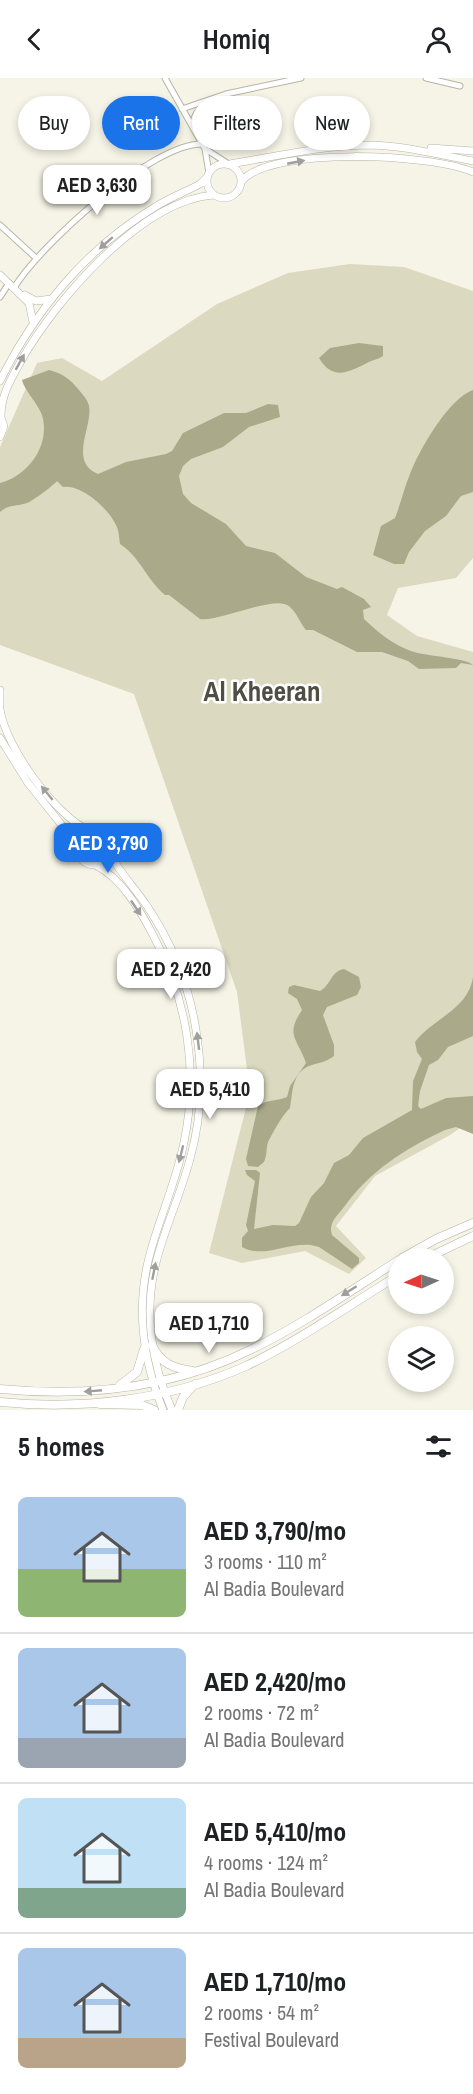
<!DOCTYPE html>
<meta charset="utf-8">
<style>
:root{--surface:#fff;--page:#f6f6f6;--text:#202124;--muted:#757577;--line:#e0e0e0;--accent:#1a73e8}
body{margin:0;font-family:"Archivo Narrow",sans-serif;background:var(--page);color:var(--text);height:100vh;display:flex;flex-direction:column;font-size:22px;white-space:nowrap}
*{box-sizing:border-box;margin:0}
p{font-size:20px;color:var(--muted)}
.icon{flex:none;width:33px;height:33px;fill:none;stroke:currentColor;stroke-width:2;stroke-linecap:round;stroke-linejoin:round}
.map{position:relative;height:1332px;overflow:hidden}
.panel{display:flex;flex-direction:column;background:var(--surface);flex:1}
.panel>*{flex:none}
.banner{position:absolute;left:18px;top:18px;width:438px;height:54px;display:flex;gap:12px}
.needle{width:39px;rotate:267deg}
.tools{position:absolute;left:388px;top:1170px;display:grid;gap:12px}
.tools a{display:grid;place-items:center;width:66px;height:66px;border-radius:50%;background:var(--surface);box-shadow:0 3px 9px #0003;font-size:30px}
.price{position:absolute;translate:-50% -51px;padding:0 14px;border-radius:12px;background:#fff;color:#222;font-size:20px;line-height:39px;filter:drop-shadow(0 2px 3px #0008)}
.price::after{content:'';position:absolute;left:50%;top:36px;width:18px;height:14px;margin-left:-9px;background:inherit;clip-path:polygon(0 0,100% 0,50% 100%)}
.price.on{background:var(--accent);color:#fff}
ul{padding:0;list-style:none}
li{display:flex;align-items:center;gap:18px;height:150px;padding:0 18px}
li+li{border-top:2px solid var(--line)}
li span{display:grid;place-items:center;flex:none;width:168px;height:120px;border-radius:9px;color:#555}
li>.icon{margin-inline-start:auto}
span .icon{width:72px;height:72px;fill:#fffc;stroke-width:1}
li b{font-size:26px}
h2{display:flex;justify-content:space-between;align-items:center;height:72px;padding:0 18px;font-size:26px}
.chip{padding:0 21px;border-radius:27px;background:var(--surface);box-shadow:0 3px 9px #0003;font-size:21px;line-height:54px}
.chip.on{background:var(--accent);color:#fff}
header{display:flex;justify-content:space-between;align-items:center;height:78px;padding:0 18px;background:var(--surface);font-size:27px;font-weight:600}
.map>svg:first-child{display:block}
.green{fill:#dbdac0}
.water{fill:#aaa98a}
.lines{fill:none;stroke-linecap:round;stroke-linejoin:round}
.minor-casing{stroke:#b5b5a7;stroke-width:7}
.tertiary-casing{stroke:#b5b5a7;stroke-width:8}
.secondary-casing{stroke:#b5b5a7;stroke-width:9}
.minor{stroke:#fff;stroke-width:5}
.tertiary{stroke:#fff;stroke-width:7}
.secondary{stroke:#fff;stroke-width:8}
.oneway{fill:#9f9f9d}
.labels{text-anchor:middle;stroke-width:5;stroke-linejoin:round;paint-order:stroke}
.district-label{font-size:27px;font-weight:bold;fill:#4f4e42;stroke:#fff}
</style>
<header><svg class="icon" aria-label="back" viewBox="0 0 24 24"><path d="M15 5l-7 7 7 7"/></svg>Homiq<svg class="icon" aria-label="person" viewBox="0 0 24 24"><circle cx="12" cy="8" r="4"/><path d="M4 21q1-7 8-7t8 7"/></svg></header>
<div class="map">
<svg width="473" height="1332" viewBox="0 0 473 1332">
<rect width="100%" height="100%" fill="#f5f4e6"/>
<path class="green" d="M 350,186 L 404,189 L 473,213 L 473,480 L 456,500 L 398,510 L 387,537 L 417,558 L 473,574 L 473,1041 L 450,1057 L 375,1098 L 336,1148 L 366,1180 L 349,1196 L 305,1173 L 242,1185 L 209,1175 L 250,1014 L 237,914 L 134,616 L 0,567 L 0,369 L 37,285 L 62,280 L 102,303 L 217,226 L 288,195 Z"/>
<path class="water" d="M 359,265 L 383,268 L 383,278 C 377,282 371,282 365,286 C 347,295 332,302 319,280 L 330,270 Z
M 49,292 C 64,296 70,301 79,312 C 83,317 88,322 89,328 C 93,349 68,383 98,396 L 126,384 L 166,376 L 172,373 L 183,355 L 224,335 L 246,335 L 268,326 L 278,327 L 280,339 L 249,349 L 223,369 L 191,381 L 183,388 L 179,398 L 183,416 L 191,425 L 226,446 L 246,468 L 275,475 L 306,499 L 337,511 L 342,509 L 364,521 L 371,529 L 363,532 L 364,541 C 379,555 392,566 411,573 C 427,579 464,579 473,587 L 461,585 L 456,590 L 419,591 L 408,583 L 382,574 L 357,574 L 313,552 L 306,552 C 300,545 297,535 290,529 C 278,515 220,544 200,541 L 169,517 L 165,517 C 147,502 140,479 120,466 C 119,460 119,452 116,447 C 108,430 81,406 63,409 L 57,403 C 54,407 33,423 27,425 C 16,429 9,426 0,434 L 0,405 C 28,398 51,367 42,337 C 37,324 24,312 22,302 Z
M 473,312 L 473,414 L 461,418 L 446,438 L 425,453 L 409,474 L 404,486 L 394,486 L 373,477 L 381,448 L 395,440 C 401,425 404,410 410,396 C 419,372 449,320 473,312 Z
M 344,891 L 359,899 L 361,909 L 357,917 L 327,929 L 323,937 L 334,967 L 334,978 C 326,984 321,984 312,987 C 291,993 293,1015 290,1030 C 281,1039 274,1053 268,1064 C 266,1071 267,1078 264,1084 L 258,1089 L 248,1088 L 246,1081 L 258,1028 C 265,1022 278,1023 287,1019 L 290,1008 L 306,985 C 297,960 285,957 302,932 L 297,921 L 288,915 L 289,909 L 294,907 L 320,913 C 331,907 331,893 344,891 Z
M 473,899 L 473,958 L 448,969 L 438,982 L 429,987 L 420,1013 L 418,1028 L 421,1031 L 446,1020 L 473,1018 L 473,1056 L 456,1049 L 445,1052 C 403,1072 371,1092 344,1129 C 337,1138 328,1145 332,1157 L 359,1180 L 359,1185 L 352,1191 L 319,1169 L 311,1167 C 289,1164 262,1181 242,1169 L 242,1160 L 248,1153 L 246,1147 L 255,1103 L 247,1097 L 245,1092 L 256,1092 L 260,1095 L 254,1151 L 273,1147 L 295,1148 L 299,1145 L 311,1119 L 324,1105 L 334,1085 L 349,1077 L 363,1060 L 412,1032 L 413,1003 L 422,981 L 417,974 L 415,964 C 433,940 468,932 473,899 Z"/>
<g class="lines">
<defs>
<path id="minor" d="M 165,0 L 205,71 L 209,95
M 426,0 L 460,8
M 182,31 L 226,16 L 301,0
M 193,49 C 193,28 208,27 224,19
M 207,72 L 227,85
M 0,147 L 36,180
M 14,210 C 39,168 153,64 203,66
M 0,219 L 9,205"/>
<path id="tertiary" d="M 431,70 L 473,73
M207 103a17 17 0 1 1 34 0a17 17 0 1 1-34 0Z
M 230,86 C 278,78 324,67 372,67 C 407,68 439,77 473,83
M 242,103 C 271,68 432,76 473,94
M 0,197 L 29,225 L 33,244
M 25,217 L 36,223 L 51,221
M 0,303 C 35,232 87,170 155,129 C 169,120 185,114 200,106 L 207,99
M 0,337 L 4,348 L 0,359
M 1,338 C 1,317 11,301 21,283 C 55,223 141,122 214,117
M 0,612 L 0,627
M 0,631 C 5,668 56,739 90,753
M 0,660 L 28,705 L 77,766
M77 770a17 17 0 1 1 34 0a17 17 0 1 1-34 0Z
M 110,776 C 120,795 135,810 147,828 C 173,867 191,913 197,959 C 203,999 201,1042 190,1081 C 181,1115 166,1147 157,1181 C 143,1232 151,1285 172,1332
M 97,788 C 122,801 140,832 153,857 C 187,920 199,994 184,1064 C 177,1101 161,1136 151,1172 C 135,1227 142,1280 163,1332"/>
<path id="secondary" d="M 402,1180 L 436,1161 L 473,1145
M 427,1180 L 473,1158
M 152,1267 C 161,1286 173,1290 193,1293
M 120,1307 L 137,1294 L 144,1271
M 0,1311 C 85,1319 173,1310 250,1272 C 302,1247 350,1213 399,1182
M 0,1324 C 82,1332 170,1322 246,1288 C 299,1263 349,1227 399,1197
M 100,1326 L 142,1327 L 154,1332
M 178,1332 L 183,1319 L 195,1306"/>
</defs>
<use href="#minor" class="minor-casing"/>
<use href="#tertiary" class="tertiary-casing"/>
<use href="#secondary" class="secondary-casing"/>
<use href="#minor" class="minor"/>
<use href="#tertiary" class="tertiary"/>
<use href="#secondary" class="secondary"/>
</g>
<defs><path id="oneway-solid" d="M-6-.8H1V-3.2L6.5 0L1 3.2V.8H-6Z" transform="scale(1.5)"/></defs>
<g class="oneway">
<use href="#oneway-solid" transform="translate(296 84) rotate(-11)"/>
<use href="#oneway-solid" transform="translate(106 165) rotate(139)"/>
<use href="#oneway-solid" transform="translate(20 284) rotate(-61)"/>
<use href="#oneway-solid" transform="translate(47 715) rotate(-129)"/>
<use href="#oneway-solid" transform="translate(136 830) rotate(56)"/>
<use href="#oneway-solid" transform="translate(198 963) rotate(-97)"/>
<use href="#oneway-solid" transform="translate(181 1076) rotate(104)"/>
<use href="#oneway-solid" transform="translate(154 1193) rotate(-79)"/>
<use href="#oneway-solid" transform="translate(349 1213) rotate(148)"/>
<use href="#oneway-solid" transform="translate(93 1313) rotate(175)"/>
</g>
<g class="labels">
<g class="district-label">
<text x="262" y="623">Al Kheeran</text>
</g>
</g>
</svg>
<div class="tools">
<a><svg class="needle" viewBox="-14 -14 28 28"><path d="M0-13l5 13h-10z" fill="#e53935"/><path d="M0 13l5-13h-10z" fill="#757577"/></svg></a>
<a><svg class="icon" aria-label="layers" viewBox="0 0 24 24"><path d="M12 4l9 5-9 5-9-5zM3 14l9 5 9-5"/></svg></a>
</div>
<b class="price" style="left:97px;top:138px">AED 3,630</b>
<b class="price on" style="left:108px;top:796px">AED 3,790</b>
<b class="price" style="left:171px;top:922px">AED 2,420</b>
<b class="price" style="left:210px;top:1042px">AED 5,410</b>
<b class="price" style="left:209px;top:1276px">AED 1,710</b>
<div class="banner">
<a class="chip">Buy</a>
<a class="chip on">Rent</a>
<a class="chip">Filters</a>
<a class="chip">New</a>
</div>
</div>
<section class="panel">
<h2>5 homes<svg class="icon" aria-label="filters" viewBox="0 0 24 24"><path d="M4 7h16M4 17h16"/><circle cx="9" cy="7" r="2"/><circle cx="15" cy="17" r="2"/></svg></h2>
<ul>
<li><span style="background:linear-gradient(#a9c7e8 60%,#8fb573 0)"><svg class="icon" aria-label="home" viewBox="0 0 24 24"><path d="M3 11l9-7 9 7M6 9v11h12V9"/></svg></span><div><b>AED 3,790/mo</b><p>3 rooms · 110 m²</p><p>Al Badia Boulevard</p></div></li>
<li><span style="background:linear-gradient(#a9c7e8 75%,#9aa5b1 0)"><svg class="icon" aria-label="home" viewBox="0 0 24 24"><path d="M3 11l9-7 9 7M6 9v11h12V9"/></svg></span><div><b>AED 2,420/mo</b><p>2 rooms · 72 m²</p><p>Al Badia Boulevard</p></div></li>
<li><span style="background:linear-gradient(#bfe0f5 75%,#7fa58c 0)"><svg class="icon" aria-label="home" viewBox="0 0 24 24"><path d="M3 11l9-7 9 7M6 9v11h12V9"/></svg></span><div><b>AED 5,410/mo</b><p>4 rooms · 124 m²</p><p>Al Badia Boulevard</p></div></li>
<li><span style="background:linear-gradient(#a9c7e8 75%,#b9a48a 0)"><svg class="icon" aria-label="home" viewBox="0 0 24 24"><path d="M3 11l9-7 9 7M6 9v11h12V9"/></svg></span><div><b>AED 1,710/mo</b><p>2 rooms · 54 m²</p><p>Festival Boulevard</p></div></li>
</ul>
</section>
